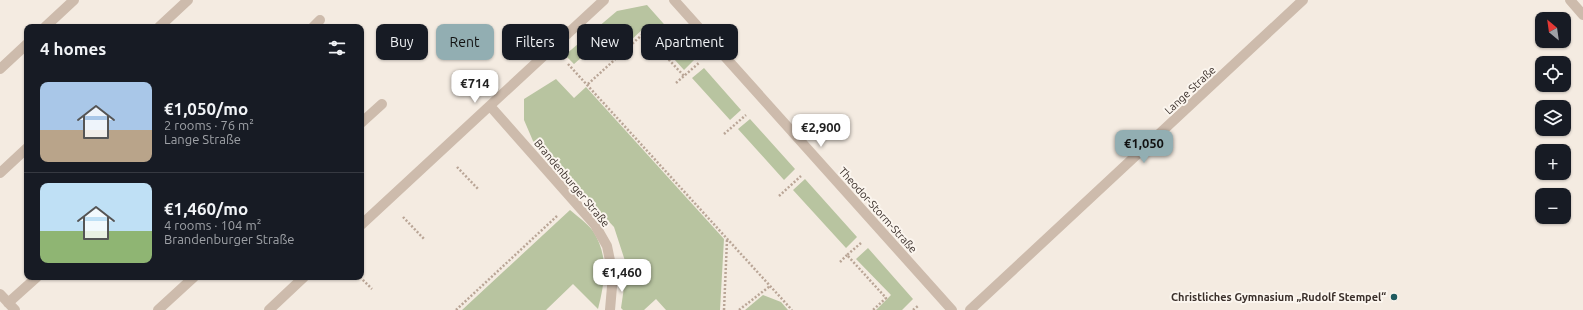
<!DOCTYPE html>
<meta charset="utf-8">
<style>
:root{--surface:#171b24;--page:#20242c;--text:#f1f3f6;--muted:#9ea1a6;--line:#363941;--accent:#92aeb2}
body{margin:0;font-family:Ubuntu,sans-serif;background:var(--page);color:var(--text);height:100vh;display:flex;flex-direction:column;font-size:15px;white-space:nowrap}
*{box-sizing:border-box;margin:0}
p{font-size:13px;color:var(--muted)}
.icon{flex:none;width:22px;height:22px;fill:none;stroke:currentColor;stroke-width:2;stroke-linecap:round;stroke-linejoin:round}
.map{position:relative;flex:1;overflow:hidden}
.panel{position:absolute;left:24px;top:24px;width:340px;height:256px;display:flex;flex-direction:column;background:var(--surface);border-radius:8px;box-shadow:0 1px 3px #0004}
.panel>*{flex:none}
.guide{position:absolute;left:376px;top:24px;width:380px;height:36px;display:flex;gap:8px}
.needle{width:26px;rotate:331deg}
.controls{position:absolute;left:1535px;top:12px;display:grid;gap:8px}
.controls a{display:grid;place-items:center;width:36px;height:36px;border-radius:8px;background:var(--surface);box-shadow:0 1px 3px #0004;font-size:20px}
.price{position:absolute;translate:-50% -34px;padding:0 9px;border-radius:8px;background:#fff;color:#222;font-size:13px;line-height:26px;filter:drop-shadow(0 1px 2px #0008)}
.price::after{content:'';position:absolute;left:50%;top:24px;width:12px;height:9px;margin-left:-6px;background:inherit;clip-path:polygon(0 0,100% 0,50% 100%)}
.price.on{background:var(--accent);color:#111}
ul{padding:0;list-style:none}
li{display:flex;align-items:center;gap:12px;height:100px;padding:0 16px}
li+li{border-top:1px solid var(--line)}
li span{display:grid;place-items:center;flex:none;width:112px;height:80px;border-radius:8px;color:#555}
li>.icon{margin-inline-start:auto}
span .icon{width:48px;height:48px;fill:#fffc;stroke-width:1}
li b{font-size:17px}
h2{display:flex;justify-content:space-between;align-items:center;height:48px;padding:0 16px;font-size:17px}
.chip{padding:0 14px;border-radius:8px;background:var(--surface);box-shadow:0 1px 3px #0004;font-size:14px;line-height:36px}
.chip.on{background:var(--accent);color:#111}
.map>svg:first-child{display:block}
.green{fill:#b8c4a0}
.lines{fill:none;stroke-linecap:round;stroke-linejoin:round}
.path{stroke:#b9a596;stroke-width:2.5;stroke-dasharray:2 2;stroke-linecap:butt}
.service{stroke:#cdbbac;stroke-width:10}
.minor{stroke:#cdbbac;stroke-width:10}
.tertiary{stroke:#cdbbac;stroke-width:10}
.poi-dot{fill:#1f5a5e;stroke:#fbf5ee;stroke-width:1.5}
.labels{text-anchor:middle;stroke-width:4;stroke-linejoin:round;paint-order:stroke}
.street-label{font-size:11px;fill:#3b302b;stroke:#fbf5ee}
.poi-label{font-size:11px;font-weight:bold;fill:#3b302b;stroke:#fbf5ee;text-anchor:end}
</style>
<div class="map">
<svg width="1583" height="310" viewBox="0 0 1583 310">
<rect width="100%" height="100%" fill="#f4ebe1"/>
<path class="green" d="M 647,5 L 695,59 L 684,70 L 645,27 L 611,59 L 597,44 L 574,64 L 565,55 L 617,11 Z
M 704,68 L 741,110 L 730,120 L 692,78 Z
M 556,79 L 574,98 L 586,87 L 724,239 L 720,310 L 666,310 L 656,299 L 644,310 L 623,310 L 621,308 L 627,267 L 614,227 L 533,141 L 524,120 L 524,99 Z
M 750,119 L 795,169 L 784,180 L 738,129 Z
M 805,179 L 857,237 L 846,248 L 793,190 Z
M 570,210 C 577,216 587,223 593,231 C 609,256 605,282 598,309 L 573,284 L 546,310 L 462,310 Z
M 868,248 L 913,299 L 902,310 L 876,310 L 891,295 L 856,259 Z
M 763,295 L 781,302 L 788,310 L 745,310 Z"/>
<g class="lines">
<path class="path" d="M 568,64 L 792,310
M 676,83 L 700,62
M 588,84 L 644,33 L 684,76
M 724,134 L 746,115
M 457,167 L 479,190
M 779,196 L 801,176
M 403,217 L 425,240
M 861,243 L 847,255 L 886,298 L 873,310
M 840,262 L 847,255
M 360,277 L 372,289
M 456,310 L 557,216
M 724,310 L 727,240
M 739,310 L 770,286
M 913,310 L 918,306"/>
<path class="service" d="M 45,27 L 74,0
M 159,27 L 188,0
M 313,27 L 320,20
M 0,69 L 27,44
M 361,123 L 382,104
M 0,173 L 27,148
M 0,294 L 15,310
M 8,303 L 37,277
M 158,310 L 194,277"/>
<path class="minor" d="M 674,0 L 952,310
M 1570,0 L 1583,15
M 490,106 L 595,225 L 607,246 L 613,275 L 610,310
M 361,225 L 604,0
M 269,310 L 304,277"/>
<path class="tertiary" d="M 970,310 L 1303,0"/>
</g>
<circle class="poi-dot" cx="1394" cy="297" r="4"/>
<g class="labels">
<g class="street-label">
<text transform="translate(1190 90) rotate(-43)" y="4">Lange Straße</text>
<text transform="translate(572 183) rotate(50)" y="4">Brandenburger Straße</text>
<text transform="translate(878 210) rotate(48)" y="4">Theodor-Storm-Straße</text>
</g>
<g class="poi-label">
<text x="1386" y="301">Christliches Gymnasium „Rudolf Stempel“</text>
</g>
</g>
</svg>
<div class="controls">
<a><svg class="needle" viewBox="-14 -14 28 28"><path d="M0-13l5 13h-10z" fill="#e53935"/><path d="M0 13l5-13h-10z" fill="#9ea1a6"/></svg></a>
<a><svg class="icon" aria-label="locate" viewBox="0 0 24 24"><circle cx="12" cy="12" r="6"/><path d="M12 2v4M12 18v4M2 12h4M18 12h4"/></svg></a>
<a><svg class="icon" aria-label="layers" viewBox="0 0 24 24"><path d="M12 4l9 5-9 5-9-5zM3 14l9 5 9-5"/></svg></a>
<a>+</a>
<a>−</a>
</div>
<b class="price" style="left:475px;top:104px">€714</b>
<b class="price" style="left:821px;top:148px">€2,900</b>
<b class="price on" style="left:1144px;top:164px">€1,050</b>
<b class="price" style="left:622px;top:293px">€1,460</b>
<div class="guide">
<a class="chip">Buy</a>
<a class="chip on">Rent</a>
<a class="chip">Filters</a>
<a class="chip">New</a>
<a class="chip">Apartment</a>
</div>
<section class="panel">
<h2>4 homes<svg class="icon" aria-label="filters" viewBox="0 0 24 24"><path d="M4 7h16M4 17h16"/><circle cx="9" cy="7" r="2"/><circle cx="15" cy="17" r="2"/></svg></h2>
<ul>
<li><span style="background:linear-gradient(#a9c7e8 60%,#b9a48a 0)"><svg class="icon" aria-label="home" viewBox="0 0 24 24"><path d="M3 11l9-7 9 7M6 9v11h12V9"/></svg></span><div><b>€1,050/mo</b><p>2 rooms · 76 m²</p><p>Lange Straße</p></div></li>
<li><span style="background:linear-gradient(#bfe0f5 60%,#8fb573 0)"><svg class="icon" aria-label="home" viewBox="0 0 24 24"><path d="M3 11l9-7 9 7M6 9v11h12V9"/></svg></span><div><b>€1,460/mo</b><p>4 rooms · 104 m²</p><p>Brandenburger Straße</p></div></li>
</ul>
</section>
</div>
